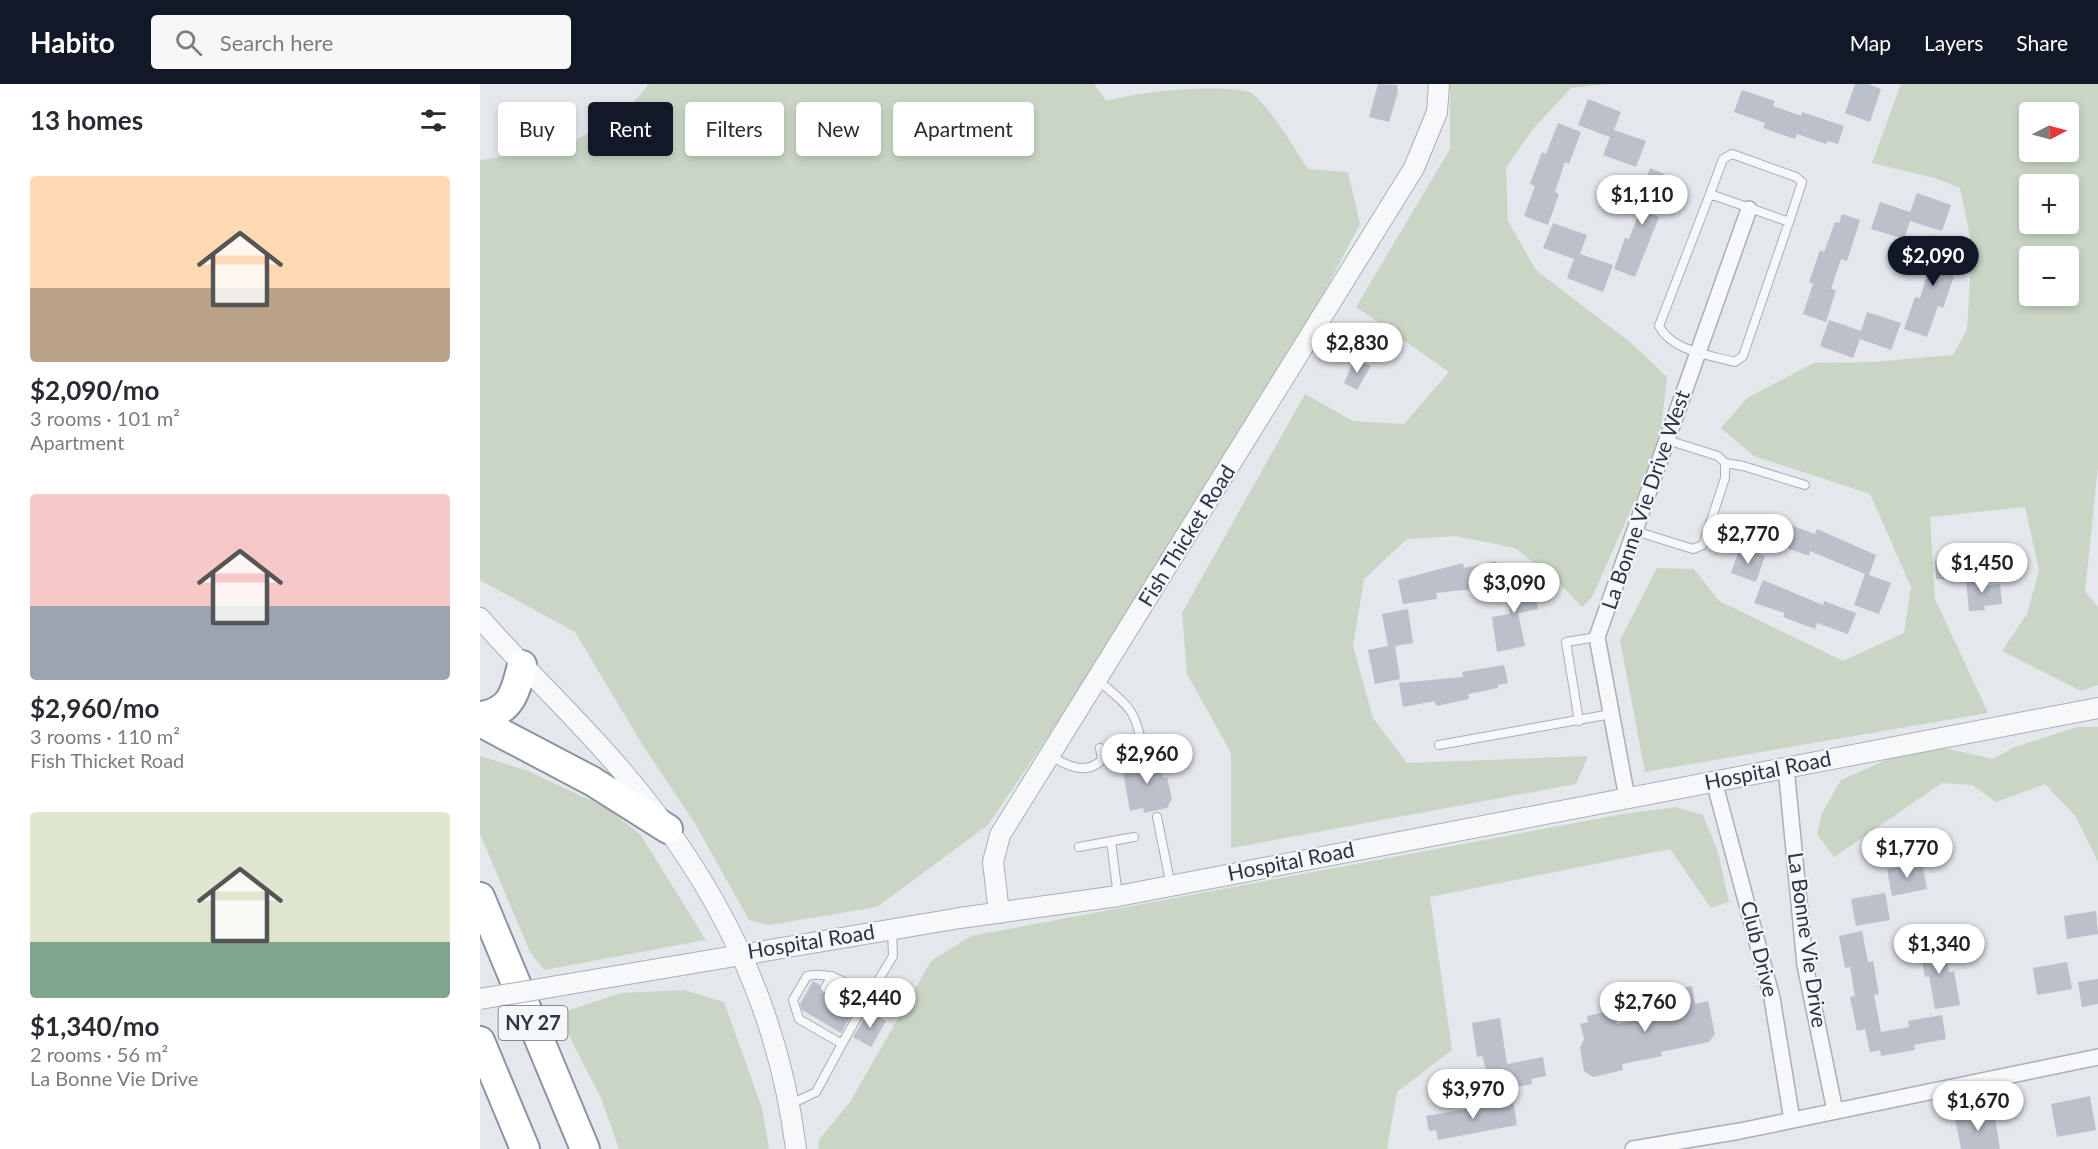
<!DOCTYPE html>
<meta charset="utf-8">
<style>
:root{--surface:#fff;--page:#f7f7f7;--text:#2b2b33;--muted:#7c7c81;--accent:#111827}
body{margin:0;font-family:Lato,sans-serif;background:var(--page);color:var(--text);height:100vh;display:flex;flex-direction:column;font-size:22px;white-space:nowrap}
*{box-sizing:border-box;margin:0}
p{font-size:20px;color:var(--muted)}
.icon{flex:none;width:33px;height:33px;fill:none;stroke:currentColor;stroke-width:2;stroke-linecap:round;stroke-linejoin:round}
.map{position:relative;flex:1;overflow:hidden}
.side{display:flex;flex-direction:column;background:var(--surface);width:480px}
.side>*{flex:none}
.top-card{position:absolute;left:18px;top:18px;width:570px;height:54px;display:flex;gap:12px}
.needle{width:39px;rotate:84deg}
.tools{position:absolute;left:1539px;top:18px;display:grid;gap:12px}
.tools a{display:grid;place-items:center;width:60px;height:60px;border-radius:6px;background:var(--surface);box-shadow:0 3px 9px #0003;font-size:30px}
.price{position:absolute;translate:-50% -51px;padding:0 14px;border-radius:21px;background:#fff;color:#222;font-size:20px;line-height:39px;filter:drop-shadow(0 2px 3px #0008)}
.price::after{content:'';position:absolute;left:50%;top:36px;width:18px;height:14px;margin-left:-9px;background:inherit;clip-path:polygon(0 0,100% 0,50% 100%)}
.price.selected{background:var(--accent);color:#fff}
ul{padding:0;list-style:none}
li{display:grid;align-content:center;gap:12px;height:318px;padding:0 30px}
li span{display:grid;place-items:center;height:186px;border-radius:6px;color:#555}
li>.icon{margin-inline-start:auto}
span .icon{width:108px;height:108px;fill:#fffc;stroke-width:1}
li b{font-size:26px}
h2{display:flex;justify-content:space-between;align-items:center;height:72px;padding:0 30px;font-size:26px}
.pill{padding:0 21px;border-radius:6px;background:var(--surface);box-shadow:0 3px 9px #0003;font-size:21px;line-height:54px}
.pill.selected{background:var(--accent);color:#fff}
header{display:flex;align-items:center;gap:36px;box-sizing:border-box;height:84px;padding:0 30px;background:var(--accent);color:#fff}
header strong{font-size:28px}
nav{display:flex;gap:33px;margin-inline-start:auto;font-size:21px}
.search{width:420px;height:54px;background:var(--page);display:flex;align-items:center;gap:15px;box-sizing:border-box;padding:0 21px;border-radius:6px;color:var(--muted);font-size:22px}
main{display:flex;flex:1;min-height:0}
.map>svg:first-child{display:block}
.green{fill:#c9d6c5;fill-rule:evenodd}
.building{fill:#bbc0ca}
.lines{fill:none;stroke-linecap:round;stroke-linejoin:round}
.service-casing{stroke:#a9aeb7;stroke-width:10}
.minor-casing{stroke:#a9aeb7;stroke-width:18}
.tertiary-casing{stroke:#a9aeb7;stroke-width:22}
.motorway-casing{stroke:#8b94a3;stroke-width:32}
.service{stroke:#f7f8fa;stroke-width:8}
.minor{stroke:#f7f8fa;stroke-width:15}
.tertiary{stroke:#f7f8fa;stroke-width:20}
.motorway{stroke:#fff;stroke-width:28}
.tertiary-bridge-casing{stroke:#a9aeb7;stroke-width:22;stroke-linecap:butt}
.tertiary-bridge{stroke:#f7f8fa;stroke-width:20}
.labels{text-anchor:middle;stroke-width:4.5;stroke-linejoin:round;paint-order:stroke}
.shield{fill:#f4f6f9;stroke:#676e7b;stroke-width:1.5}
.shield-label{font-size:20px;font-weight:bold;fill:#2b3445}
.street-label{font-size:21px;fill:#2b3445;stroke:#f4f6f9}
</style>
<header>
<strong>Habito</strong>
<div class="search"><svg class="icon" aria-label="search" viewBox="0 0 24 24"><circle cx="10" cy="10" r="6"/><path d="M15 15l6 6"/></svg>Search here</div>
<nav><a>Map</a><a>Layers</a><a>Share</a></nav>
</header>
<main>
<section class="side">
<h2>13 homes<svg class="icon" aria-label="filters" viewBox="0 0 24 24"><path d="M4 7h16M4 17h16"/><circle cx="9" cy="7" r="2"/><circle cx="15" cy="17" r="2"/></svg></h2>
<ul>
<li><span style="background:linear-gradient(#ffd9b3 60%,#b9a48a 0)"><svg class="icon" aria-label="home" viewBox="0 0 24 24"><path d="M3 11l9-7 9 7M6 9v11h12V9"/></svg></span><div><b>$2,090/mo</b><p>3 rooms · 101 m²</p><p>Apartment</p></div></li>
<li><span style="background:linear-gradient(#f6c9c9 60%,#9aa5b1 0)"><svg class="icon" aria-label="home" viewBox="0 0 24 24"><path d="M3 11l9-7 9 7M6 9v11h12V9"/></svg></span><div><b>$2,960/mo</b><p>3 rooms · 110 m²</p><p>Fish Thicket Road</p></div></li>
<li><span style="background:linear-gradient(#dfe7d0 70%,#7fa58c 0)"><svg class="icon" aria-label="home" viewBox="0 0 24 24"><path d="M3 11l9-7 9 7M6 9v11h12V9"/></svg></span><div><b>$1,340/mo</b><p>2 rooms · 56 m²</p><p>La Bonne Vie Drive</p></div></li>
</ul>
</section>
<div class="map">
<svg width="1618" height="1065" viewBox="0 0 1618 1065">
<rect width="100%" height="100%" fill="#e4e7ec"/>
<path class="green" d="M 169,0 L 614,0 L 626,17 C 662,7 737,0 770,8 C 791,23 813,63 828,85 L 868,88 L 880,140 L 836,224 L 603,601 L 508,741 L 397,823 L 289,841 L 269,836 L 214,738 L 162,660 L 95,548 L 0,496 L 0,76 L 82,63 L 143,31 Z
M 970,0 L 1128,0 L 1091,4 L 1053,45 L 1026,84 L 1028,137 L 1056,186 L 1150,258 L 1187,293 L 1179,363 L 1112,513 L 1102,523 L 1079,499 L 1035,464 L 976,452 L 927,455 L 884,495 L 873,562 L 893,634 L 927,679 L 1108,672 L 1096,700 L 751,764 L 751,669 L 707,590 L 702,529 L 825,310 L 873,337 L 924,340 L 969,288 L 876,223 L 970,65 Z
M 1421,0 L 1618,0 L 1618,383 L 1605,507 L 1618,523 L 1618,601 L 1601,607 L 1522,567 L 1547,530 L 1559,486 L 1545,423 L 1450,433 L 1455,515 L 1508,629 L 1165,688 L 1140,556 L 1177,484 L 1214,485 L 1239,517 L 1363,577 L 1424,549 L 1431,503 L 1390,410 L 1274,372 L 1241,344 L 1267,314 L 1334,279 L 1393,278 L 1473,271 L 1487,246 L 1492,162 L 1480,104 L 1455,94 L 1392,79 ZM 1550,28 L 1588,28 L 1588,68 L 1550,68 ZM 1550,100 L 1588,100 L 1588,140 L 1550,140 ZM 1550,172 L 1588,172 L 1588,212 L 1550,212 Z
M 1597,643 L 1618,643 L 1618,778 L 1596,733 L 1565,700 L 1516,718 L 1492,701 L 1462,699 L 1354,773 L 1337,750 L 1342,729 L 1361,696 L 1435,663 L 1469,665 L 1513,675 L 1535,663 Z
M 0,672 L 48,687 L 125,723 L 160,750 L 226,856 L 64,886 L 50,868 L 0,750 Z
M 1196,723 L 1223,731 L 1238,768 L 1249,818 L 1231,824 L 1190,765 L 950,813 L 972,966 L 917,1008 L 907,1065 L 339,1065 L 338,1057 L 370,1018 L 451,877 L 491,852 L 1143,730 Z
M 204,906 L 244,918 L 282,1024 L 289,1065 L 139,1065 L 121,1014 L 78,930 L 141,909 Z"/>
<path class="building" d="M 898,0 L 917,1 L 918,8 L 909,38 L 889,33 Z
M 1375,0 L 1388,0 L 1401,5 L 1390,38 L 1365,29 Z
M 1262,6 L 1295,17 L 1293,22 L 1321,32 L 1322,28 L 1364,42 L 1358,60 L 1348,57 L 1346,60 L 1317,50 L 1315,55 L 1283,44 L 1285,39 L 1254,28 Z
M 1108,15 L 1141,28 L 1134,46 L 1166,57 L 1156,83 L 1123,71 L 1130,53 L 1098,41 Z
M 1078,39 L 1101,48 L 1089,80 L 1085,78 L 1075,108 L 1079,110 L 1068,141 L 1044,132 L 1055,102 L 1050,100 L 1062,68 L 1066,70 Z
M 1170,84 L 1184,90 L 1180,100 L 1185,101 L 1174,131 L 1179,133 L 1155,193 L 1134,185 L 1145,154 L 1149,155 L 1160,126 L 1156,125 Z
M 1437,109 L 1471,121 L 1462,147 L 1430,137 L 1424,155 L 1391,145 L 1400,118 L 1430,128 Z
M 1362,130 L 1380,136 L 1367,177 L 1361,175 L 1351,205 L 1356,206 L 1346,238 L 1323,230 L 1333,200 L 1329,198 L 1340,166 L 1344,168 L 1355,138 L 1359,139 Z
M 1073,139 L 1107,151 L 1100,170 L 1133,181 L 1123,208 L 1087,194 L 1094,175 L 1063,164 Z
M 1455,151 L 1479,160 L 1468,190 L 1474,192 L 1463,224 L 1458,222 L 1447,253 L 1424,245 L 1435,213 L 1440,214 L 1449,185 L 1445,183 Z
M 1387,228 L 1421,239 L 1411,266 L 1380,255 L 1373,274 L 1340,262 L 1349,236 L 1381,247 Z
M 875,274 L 891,282 L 877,306 L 864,299 Z
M 1294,439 L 1303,443 L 1305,439 L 1335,450 L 1337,445 L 1396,471 L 1389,491 L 1411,499 L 1399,530 L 1374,521 L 1385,490 L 1330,467 L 1329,472 L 1287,457 Z
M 1260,463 L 1285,472 L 1276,498 L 1251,489 Z
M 1469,476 L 1470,495 L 1456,495 L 1455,477 Z
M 1016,477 L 1021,502 L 956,509 L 957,515 L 923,520 L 918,496 L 983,479 L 984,484 Z
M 1485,485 L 1494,496 L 1502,495 L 1503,502 L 1520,500 L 1522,520 L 1504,522 L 1505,526 L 1489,527 Z
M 1051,492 L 1058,525 L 1036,530 L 1038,529 L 1045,562 L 1017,568 L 1012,533 L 1030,530 L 1025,497 Z
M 1283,496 L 1343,521 L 1344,517 L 1376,529 L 1368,550 L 1337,539 L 1335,545 L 1303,533 L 1305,529 L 1274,519 Z
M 928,525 L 933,559 L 915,562 L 920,595 L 895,600 L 888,566 L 908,562 L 902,530 Z
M 1024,581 L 1028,599 L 1018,601 L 1018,604 L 988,610 L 989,615 L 956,622 L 955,617 L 923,623 L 919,599 L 983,593 L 982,588 Z
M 678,670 L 683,694 L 687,693 L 692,715 L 687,724 L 664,729 L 663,724 L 650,727 L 642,682 L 655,680 L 654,675 Z
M 1442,779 L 1447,805 L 1412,812 L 1407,785 Z
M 1405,809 L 1410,836 L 1376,842 L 1371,815 Z
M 1616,827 L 1618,850 L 1587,855 L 1584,832 Z
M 1382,847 L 1388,878 L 1393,877 L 1399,910 L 1394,911 L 1401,948 L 1429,943 L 1428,937 L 1462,931 L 1466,955 L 1434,961 L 1435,966 L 1401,972 L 1400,966 L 1390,968 L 1385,945 L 1377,947 L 1370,913 L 1375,912 L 1370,883 L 1365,884 L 1359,852 Z
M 1463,856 L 1469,888 L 1474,887 L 1480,921 L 1455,925 L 1449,892 L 1445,893 L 1439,860 Z
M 1587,878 L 1592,905 L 1557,911 L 1553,884 Z
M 1618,895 L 1618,920 L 1602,923 L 1598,898 Z
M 333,897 L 340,901 L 342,909 L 350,907 L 356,911 L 358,919 L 366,917 L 376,922 L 361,949 L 322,926 L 320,920 Z
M 1212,902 L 1215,920 L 1228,917 L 1235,950 L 1229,958 L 1181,968 L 1182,972 L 1142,980 L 1143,986 L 1113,993 L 1104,987 L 1100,964 L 1104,955 L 1100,940 L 1108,938 L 1107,932 L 1134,926 L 1137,940 L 1156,936 L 1166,921 L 1186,917 L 1184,908 Z
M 389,927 L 406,937 L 391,963 L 373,953 Z
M 1020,934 L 1027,980 L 1063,973 L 1066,992 L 1051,995 L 1052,1000 L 1036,1003 L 1034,994 L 1010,998 L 1002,972 L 997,973 L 992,939 Z
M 1610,1012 L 1616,1046 L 1577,1053 L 1571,1020 Z
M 1033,1017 L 1037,1041 L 958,1056 L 956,1046 L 949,1047 L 946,1032 Z
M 1514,1028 L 1520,1065 L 1481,1065 L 1475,1034 Z"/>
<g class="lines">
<defs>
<path id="service" d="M 1230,110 L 1309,138 L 1263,272 L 1255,278 C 1229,271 1192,267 1179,242 Z
M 1230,110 L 1243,75 L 1252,70 L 1316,93 L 1322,98 L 1309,138
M 1245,379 L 1263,382 L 1325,401
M 1155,447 L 1213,465 L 1223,461 L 1245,394 L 1245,379 L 1238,372 L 1187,356
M 619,597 C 650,624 655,624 663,666
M 1099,637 L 1086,558 L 1117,553
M 959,661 L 1131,630
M 570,672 C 587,681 605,692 622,676 L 620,664
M 677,733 L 691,802
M 631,757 L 638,812
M 599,763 L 654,753
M 345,904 L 352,892
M 361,914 L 369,901
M 362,960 L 389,912
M 309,1021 L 336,1008 L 362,960 L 319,935 L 313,916 L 327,892 C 351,886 369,901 389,912 L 413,872 L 412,847"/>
<path id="minor" d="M 1306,683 L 1325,881 L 1355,1027
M 1234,697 L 1292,914 L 1312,1036
M 1147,714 L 1117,553 L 1269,125
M 1153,1065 L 1260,1047 L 1618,973"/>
<path id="tertiary" d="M 0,534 C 46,587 97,634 142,687 C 236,797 298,920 316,1065
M 519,829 L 513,778 L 520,751 L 934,84 L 957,28 L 959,0
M 89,900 L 480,834 L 638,812 L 1618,624"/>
<path id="motorway" d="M 0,632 C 31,629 36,607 42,581
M 0,638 L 112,697 L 188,745
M 0,813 L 105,1065
M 0,957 L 45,1065"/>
</defs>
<use href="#service" class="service-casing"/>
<use href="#minor" class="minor-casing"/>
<use href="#tertiary" class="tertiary-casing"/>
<use href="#motorway" class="motorway-casing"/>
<use href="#service" class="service"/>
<use href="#minor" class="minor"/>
<use href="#tertiary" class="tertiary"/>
<use href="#motorway" class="motorway"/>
<defs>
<path id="tertiary-bridge" d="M 0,915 L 89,900"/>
</defs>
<use href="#tertiary-bridge" class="tertiary-bridge-casing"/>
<use href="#tertiary-bridge" class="tertiary-bridge"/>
</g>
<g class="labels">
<rect class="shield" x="18.5" y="922" width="69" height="34" rx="4.5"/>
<g class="shield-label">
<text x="53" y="946">NY 27</text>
</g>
<g class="street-label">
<text transform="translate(1166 416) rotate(-71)" y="7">La Bonne Vie Drive West</text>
<text transform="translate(707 452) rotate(-58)" y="7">Fish Thicket Road</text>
<text transform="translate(1288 687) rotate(-11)" y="7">Hospital Road</text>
<text transform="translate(811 778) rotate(-11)" y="7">Hospital Road</text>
<text transform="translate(1327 856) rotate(82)" y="7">La Bonne Vie Drive</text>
<text transform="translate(331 858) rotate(-9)" y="7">Hospital Road</text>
<text transform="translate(1279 865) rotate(76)" y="7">Club Drive</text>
</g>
</g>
</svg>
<div class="tools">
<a><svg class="needle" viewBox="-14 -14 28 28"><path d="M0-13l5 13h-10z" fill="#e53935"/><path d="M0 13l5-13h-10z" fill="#7c7c81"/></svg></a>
<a>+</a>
<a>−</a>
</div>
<b class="price" style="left:1162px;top:142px">$1,110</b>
<b class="price selected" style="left:1453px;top:203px">$2,090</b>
<b class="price" style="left:877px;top:290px">$2,830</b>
<b class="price" style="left:1268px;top:481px">$2,770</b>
<b class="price" style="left:1502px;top:510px">$1,450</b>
<b class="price" style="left:1034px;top:530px">$3,090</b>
<b class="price" style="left:667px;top:701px">$2,960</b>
<b class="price" style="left:1427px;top:795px">$1,770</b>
<b class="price" style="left:1459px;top:891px">$1,340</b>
<b class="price" style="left:390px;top:945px">$2,440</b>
<b class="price" style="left:1165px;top:949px">$2,760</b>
<b class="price" style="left:993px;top:1036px">$3,970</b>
<b class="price" style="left:1498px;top:1048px">$1,670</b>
<div class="top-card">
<a class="pill">Buy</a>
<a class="pill selected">Rent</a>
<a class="pill">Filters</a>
<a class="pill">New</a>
<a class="pill">Apartment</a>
</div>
</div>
</main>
